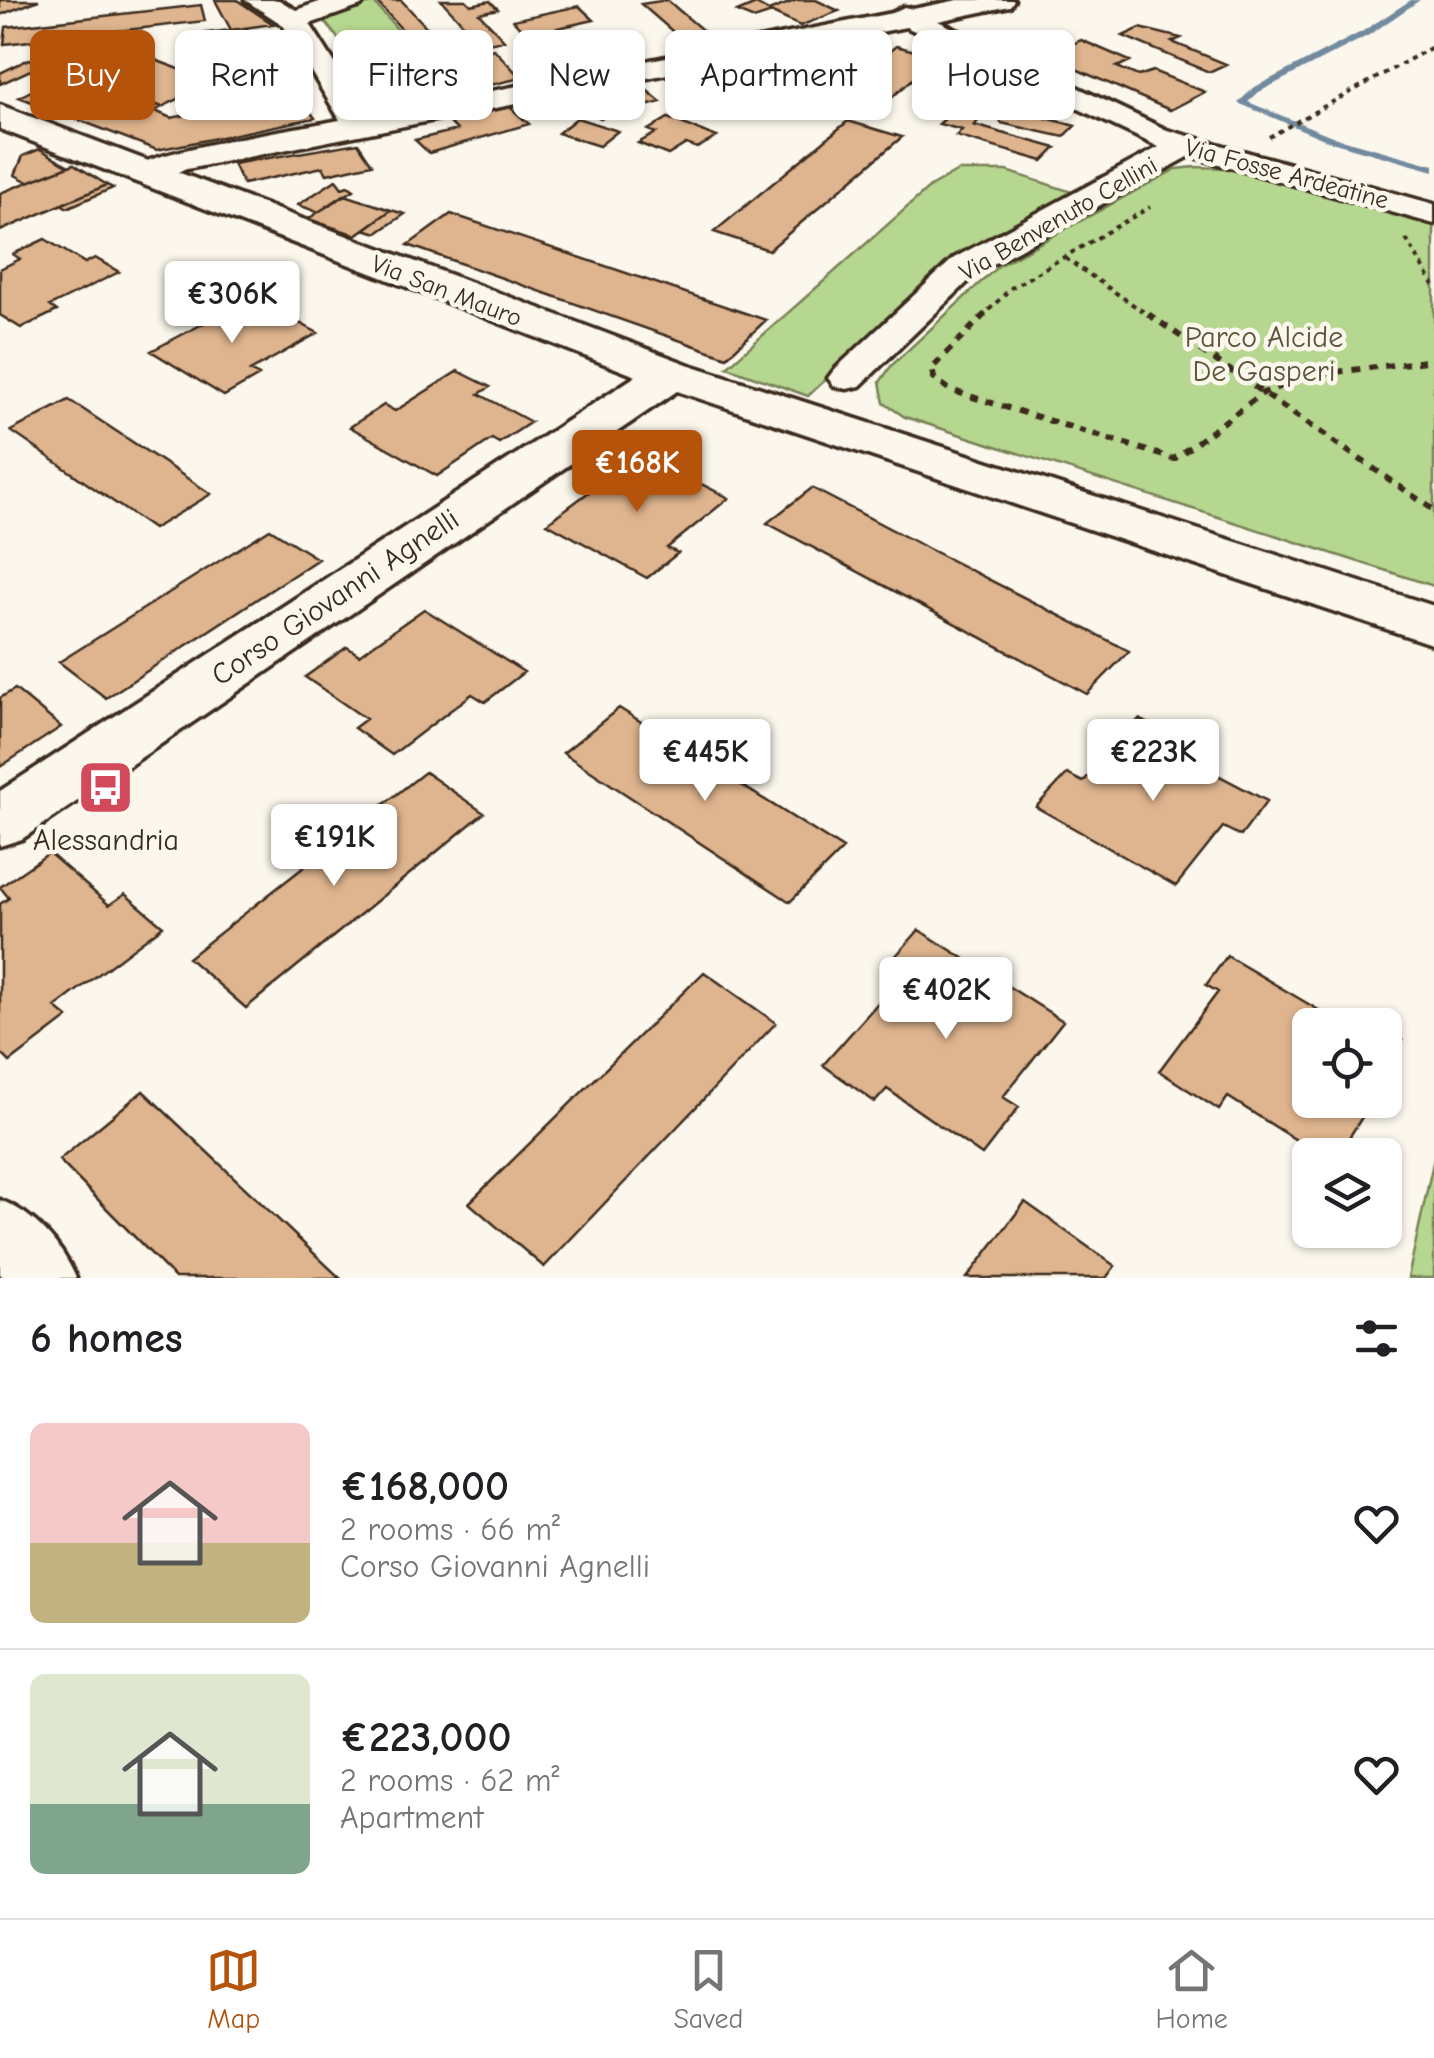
<!DOCTYPE html>
<meta charset="utf-8">
<style>
:root{--surface:#fff;--page:#f2f2f2;--text:#202124;--muted:#757577;--line:#e0e0e0;--accent:#b45309}
body{margin:0;font-family:"Comic Neue",sans-serif;background:var(--page);color:var(--text);height:100vh;display:flex;flex-direction:column;font-size:38px;white-space:nowrap}
*{box-sizing:border-box;margin:0}
p{font-size:32px;color:var(--muted)}
.icon{flex:none;width:55px;height:55px;fill:none;stroke:currentColor;stroke-width:2;stroke-linecap:round;stroke-linejoin:round}
.map{position:relative;height:1278px;overflow:hidden}
.details{display:flex;flex-direction:column;background:var(--surface);flex:1}
.details>*{flex:none}
.guide{position:absolute;left:30px;top:30px;width:1375px;height:90px;display:flex;gap:20px}
.buttons{position:absolute;left:1292px;top:1008px;display:grid;gap:20px}
.buttons a{display:grid;place-items:center;width:110px;height:110px;border-radius:15px;background:var(--surface);box-shadow:0 2px 8px #0004;font-size:50px}
.price{position:absolute;translate:-50% -85px;padding:0 22px;border-radius:10px;background:#fff;color:#222;font-size:32px;line-height:65px;filter:drop-shadow(0 2px 5px #0008)}
.price::after{content:'';position:absolute;left:50%;top:60px;width:30px;height:22px;margin-left:-15px;background:inherit;clip-path:polygon(0 0,100% 0,50% 100%)}
.price.current{background:var(--accent);color:#fff}
ul{padding:0;list-style:none}
li{display:flex;align-items:center;gap:30px;height:250px;padding:0 30px}
li+li{border-top:2px solid var(--line)}
li span{display:grid;place-items:center;flex:none;width:280px;height:200px;border-radius:15px;color:#555}
li>.icon{margin-inline-start:auto}
span .icon{width:120px;height:120px;fill:#fffc;stroke-width:1}
li b{font-size:42px}
h2{display:flex;justify-content:space-between;align-items:center;height:120px;padding:0 30px;font-size:42px}
.pill{padding:0 35px;border-radius:15px;background:var(--surface);box-shadow:0 2px 8px #0004;font-size:35px;line-height:90px}
.pill.current{background:var(--accent);color:#fff}
.menu{display:flex;justify-content:space-around;align-items:center;height:140px;border-top:2px solid var(--line);background:var(--surface);font-size:28px;color:var(--muted)}
.menu a{display:grid;justify-items:center;gap:5px}
.menu .current{color:var(--accent)}
.map>svg:first-child{display:block}
.green{fill:#b6d790;stroke:#788057;stroke-width:2.5}
.lines{fill:none;stroke-linecap:round;stroke-linejoin:round}
.stream{fill:#718a9e;fill-rule:evenodd}
.building{fill:#dfb58f;stroke:#3b2a1e;stroke-width:2.5}
.minor-casing{stroke:#3b2a1e;stroke-width:7}
.tertiary-casing{stroke:#3b2a1e;stroke-width:7}
.path-far1{stroke:#3b2a1e;stroke-width:4;stroke-dasharray:5 5;stroke-linecap:butt}
.path{stroke:#3b2a1e;stroke-width:6;stroke-dasharray:8 8;stroke-linecap:butt}
.minor{fill:#fbf7ec;fill-rule:evenodd}
.tertiary{fill:#fbf7ec;fill-rule:evenodd}
.labels{text-anchor:middle;stroke-width:9;stroke-linejoin:round;paint-order:stroke}
.far-street-label{font-size:25px;fill:#3b2a1e;stroke:#fbf7ec}
.park-label{font-size:30px;fill:#5a553a;stroke:#fbf7ec}
.street-label{font-size:30px;fill:#3b2a1e;stroke:#fbf7ec}
.poi-label{font-size:30px;fill:#3b2a1e;stroke:#fbf7ec}
</style>
<div class="map">
<svg width="1434" height="1278" viewBox="0 0 1434 1278">
<rect width="100%" height="100%" fill="#fbf7ec"/>
<filter id="ink" filterUnits="userSpaceOnUse"><feTurbulence type="fractalNoise" baseFrequency=".01" numOctaves="2"/><feDisplacementMap in="SourceGraphic" scale="20" xChannelSelector="R" yChannelSelector="G"/><feConvolveMatrix kernelMatrix="1 2 1 2 8 2 1 2 1" color-interpolation-filters="sRGB"/></filter>
<g filter="url(#ink)">
<path class="green" d="M 374,3 L 415,49 L 355,60 L 322,18 L 333,10 Z
M 1195,167 L 1228,168 L 1434,224 L 1434,586 L 905,417 L 884,403 L 880,382 L 891,366 L 998,266 L 1176,169 Z
M 958,171 L 1007,171 L 1072,192 L 1059,205 L 954,261 L 808,396 L 727,367 L 930,187 Z
M 1434,1158 L 1434,1278 L 1408,1278 Z"/>
<g class="lines">
<path class="stream" d="M 1411,0 L 1420,0 L 1369,35 L 1259,92 L 1248,102 L 1337,138 L 1434,165 L 1434,171 L 1331,142 L 1238,103 L 1253,88 L 1363,31 Z"/>
</g>
<path class="building" d="M 0,0 L 39,0 L 0,15 Z
M 215,0 L 237,0 L 273,24 L 231,30 Z
M 401,0 L 449,51 L 426,56 L 376,1 Z
M 441,0 L 466,0 L 471,5 L 490,1 L 498,9 L 479,13 L 504,40 L 482,44 Z
M 667,0 L 727,51 L 702,57 L 641,4 Z
M 797,0 L 816,0 L 839,11 L 800,26 L 768,11 Z
M 756,4 L 772,13 L 754,19 L 737,12 Z
M 201,5 L 205,21 L 4,44 L 6,27 Z
M 579,6 L 594,20 L 558,28 L 565,34 L 533,41 L 513,20 Z
M 246,28 L 315,118 L 157,150 L 19,97 L 70,72 L 162,107 L 155,111 L 171,118 L 249,103 L 247,96 L 235,98 L 191,35 Z
M 1140,28 L 1181,38 L 1172,42 L 1226,64 L 1209,72 L 1123,36 Z
M 629,40 L 644,55 L 562,76 L 545,57 Z
M 1081,40 L 1130,61 L 1117,67 L 1138,76 L 1153,71 L 1205,92 L 1170,110 L 1046,56 Z
M 119,43 L 120,47 L 214,82 L 162,107 L 70,72 L 74,70 L 71,48 Z
M 896,46 L 938,57 L 882,106 L 837,93 Z
M 494,49 L 521,78 L 486,86 L 476,76 L 466,78 L 451,62 Z
M 402,54 L 409,64 L 372,71 L 375,75 L 385,74 L 391,81 L 387,82 L 390,87 L 376,90 L 356,62 Z
M 794,55 L 828,65 L 802,85 L 749,70 L 761,62 L 778,66 Z
M 29,59 L 44,64 L 0,84 L 0,73 Z
M 419,82 L 433,101 L 390,110 L 376,90 Z
M 638,83 L 661,102 L 600,118 L 577,98 Z
M 982,91 L 1026,101 L 1018,110 L 1075,126 L 1064,137 L 1001,123 L 999,116 L 984,112 L 991,105 L 971,100 Z
M 510,107 L 529,124 L 429,153 L 415,140 L 457,130 L 447,120 Z
M 955,110 L 981,118 L 974,125 L 1056,148 L 1043,161 L 956,136 L 962,130 L 939,124 Z
M 577,118 L 618,131 L 599,146 L 558,133 Z
M 668,118 L 717,137 L 697,148 L 686,144 L 668,155 L 638,143 L 656,133 L 648,130 Z
M 848,121 L 902,137 L 769,250 L 714,232 Z
M 358,143 L 372,164 L 327,174 L 323,167 L 243,184 L 233,164 Z
M 40,149 L 69,166 L 28,182 L 15,175 L 23,156 Z
M 74,164 L 107,185 L 0,231 L 0,193 Z
M 336,180 L 342,188 L 348,186 L 354,190 L 318,212 L 298,205 Z
M 107,185 L 113,188 L 67,208 L 62,204 Z
M 344,195 L 345,195 L 391,210 L 356,235 L 308,219 Z
M 391,210 L 405,214 L 377,233 L 365,229 Z
M 451,214 L 766,320 L 727,357 L 408,245 Z
M 45,239 L 85,263 L 95,258 L 119,272 L 50,306 L 57,311 L 21,328 L 0,315 L 0,269 L 20,259 L 13,254 Z
M 235,298 L 280,323 L 290,318 L 318,333 L 250,371 L 259,376 L 224,396 L 151,351 L 210,320 L 202,315 Z
M 458,371 L 490,387 L 479,394 L 531,422 L 499,443 L 492,439 L 437,476 L 350,427 L 384,405 L 395,411 Z
M 69,400 L 211,494 L 153,529 L 11,431 Z
M 627,456 L 685,486 L 693,480 L 729,498 L 667,548 L 678,553 L 647,578 L 547,523 L 604,481 L 597,478 Z
M 812,488 L 929,549 L 1129,651 L 1087,694 L 767,523 Z
M 270,529 L 318,559 L 106,698 L 59,662 Z
M 424,609 L 524,672 L 485,702 L 472,694 L 392,755 L 354,728 L 366,719 L 305,677 L 347,647 L 359,655 Z
M 15,689 L 61,727 L 0,767 L 0,698 Z
M 619,708 L 843,849 L 790,902 L 563,753 Z
M 1139,719 L 1188,745 L 1180,755 L 1267,801 L 1241,836 L 1223,827 L 1176,886 L 1036,807 L 1067,774 L 1083,782 Z
M 425,772 L 484,813 L 246,1008 L 188,958 Z
M 49,853 L 109,905 L 125,894 L 163,926 L 55,1007 L 68,1018 L 10,1062 L 0,1052 L 0,904 L 9,898 L 0,887 Z
M 919,930 L 1063,1021 L 1003,1097 L 1019,1107 L 982,1155 L 887,1089 L 875,1102 L 823,1065 L 899,979 L 884,969 Z
M 1227,956 L 1344,1025 L 1310,1025 L 1310,1100 L 1364,1100 L 1358,1110 L 1364,1114 L 1338,1155 L 1320,1155 L 1228,1097 L 1219,1110 L 1159,1071 L 1218,992 L 1206,985 Z
M 704,972 L 776,1023 L 544,1267 L 469,1203 Z
M 1385,1030 L 1402,1040 L 1385,1067 Z
M 143,1091 L 340,1278 L 175,1278 L 59,1160 Z
M 1025,1202 L 1115,1266 L 1106,1278 L 967,1278 Z"/>
<g class="lines">
<defs>
<path id="minor" d="M 245,0 L 279,0 L 296,10 L 325,0 L 365,0 L 361,6 L 310,24 L 368,115 L 892,13 L 904,7 L 913,9 L 958,0 L 1014,0 L 1010,6 L 938,21 L 1167,130 L 1434,204 L 1434,224 L 1190,156 L 978,272 L 860,386 L 847,389 L 834,386 L 828,378 L 834,370 L 954,258 L 1159,147 L 906,27 L 187,169 L 142,183 L 131,180 L 126,173 C 141,151 306,127 340,120 L 283,25 Z
M 0,1200 C 34,1213 62,1245 76,1278 L 4,1278 L 0,1274 Z"/>
<path id="tertiary" d="M 0,105 L 687,364 L 1434,606 L 1434,645 L 677,391 L 22,839 L 0,846 L 0,791 L 636,376 L 0,129 Z"/>
</defs>
<use href="#minor" class="minor-casing"/>
<use href="#tertiary" class="tertiary-casing"/>
<path class="path-far1" d="M 1269,137 L 1434,46
M 1406,239 L 1434,285
M 1065,258 L 1151,317
M 982,317 L 1011,288 L 1150,207"/>
<path class="path" d="M 985,314 L 932,368 L 934,378 L 950,390 L 1174,459 L 1263,393 L 1311,375 L 1434,360
M 1148,314 L 1434,510"/>
<use href="#minor" class="minor"/>
<use href="#tertiary" class="tertiary"/>
</g>
</g>
<defs>
<symbol id="bus-square" viewBox="-11 -11 22 22"><rect x="-9" y="-9" width="18" height="18" rx="4" fill="#d1495b" stroke="#fbf7ec"/><path d="M-5-6H5V4H4V6H2V4H-2V6H-4V4H-5ZM-3.5-4V0h7V-4ZM-3.5 1.2v1.5H-2V1.2ZM2 1.2v1.5H3.5V1.2Z" fill="#fff"/></symbol>
</defs>
<g fill-rule="evenodd">
<use href="#bus-square" x="74" y="756" width="63" height="63"/>
</g>
<g class="labels">
<g class="far-street-label">
<text transform="translate(1287 173) rotate(15)" y="9">Via Fosse Ardeatine</text>
<text transform="translate(1058 218) rotate(-30)" y="9">Via Benvenuto Cellini</text>
<text transform="translate(447 290) rotate(21)" y="9">Via San Mauro</text>
</g>
<g class="park-label">
<text x="1264" y="347">Parco Alcide<tspan x="1264" dy="34">De Gasperi</tspan></text>
</g>
<g class="street-label">
<text transform="translate(335 597) rotate(-34)" y="10">Corso Giovanni Agnelli</text>
</g>
<g class="poi-label">
<text x="106" y="850">Alessandria</text>
</g>
</g>
</svg>
<div class="buttons">
<a><svg class="icon" aria-label="locate" viewBox="0 0 24 24"><circle cx="12" cy="12" r="6"/><path d="M12 2v4M12 18v4M2 12h4M18 12h4"/></svg></a>
<a><svg class="icon" aria-label="layers" viewBox="0 0 24 24"><path d="M12 4l9 5-9 5-9-5zM3 14l9 5 9-5"/></svg></a>
</div>
<b class="price" style="left:232px;top:346px">€306K</b>
<b class="price current" style="left:637px;top:515px">€168K</b>
<b class="price" style="left:705px;top:804px">€445K</b>
<b class="price" style="left:1153px;top:804px">€223K</b>
<b class="price" style="left:334px;top:889px">€191K</b>
<b class="price" style="left:946px;top:1042px">€402K</b>
<div class="guide">
<a class="pill current">Buy</a>
<a class="pill">Rent</a>
<a class="pill">Filters</a>
<a class="pill">New</a>
<a class="pill">Apartment</a>
<a class="pill">House</a>
</div>
</div>
<section class="details">
<h2>6 homes<svg class="icon" aria-label="filters" viewBox="0 0 24 24"><path d="M4 7h16M4 17h16"/><circle cx="9" cy="7" r="2"/><circle cx="15" cy="17" r="2"/></svg></h2>
<ul>
<li><span style="background:linear-gradient(#f6c9c9 60%,#c2b280 0)"><svg class="icon" aria-label="home" viewBox="0 0 24 24"><path d="M3 11l9-7 9 7M6 9v11h12V9"/></svg></span><div><b>€168,000</b><p>2 rooms · 66 m²</p><p>Corso Giovanni Agnelli</p></div><svg class="icon" aria-label="heart" viewBox="0 0 24 24"><path d="M12 20l-8-8c-3-5 5-10 8-4 3-6 11-1 8 4z"/></svg></li>
<li><span style="background:linear-gradient(#dfe7d0 65%,#7fa58c 0)"><svg class="icon" aria-label="home" viewBox="0 0 24 24"><path d="M3 11l9-7 9 7M6 9v11h12V9"/></svg></span><div><b>€223,000</b><p>2 rooms · 62 m²</p><p>Apartment</p></div><svg class="icon" aria-label="heart" viewBox="0 0 24 24"><path d="M12 20l-8-8c-3-5 5-10 8-4 3-6 11-1 8 4z"/></svg></li>
</ul>
</section>
<nav class="menu">
<a class="current"><svg class="icon" aria-label="map" viewBox="0 0 24 24"><path d="M3 6l6-2 6 2 6-2v14l-6 2-6-2-6 2zM9 4v14M15 6v14"/></svg>Map</a>
<a><svg class="icon" aria-label="saved" viewBox="0 0 24 24"><path d="M7 4h10v16l-5-4-5 4z"/></svg>Saved</a>
<a><svg class="icon" aria-label="home" viewBox="0 0 24 24"><path d="M3 11l9-7 9 7M6 9v11h12V9"/></svg>Home</a>
</nav>
